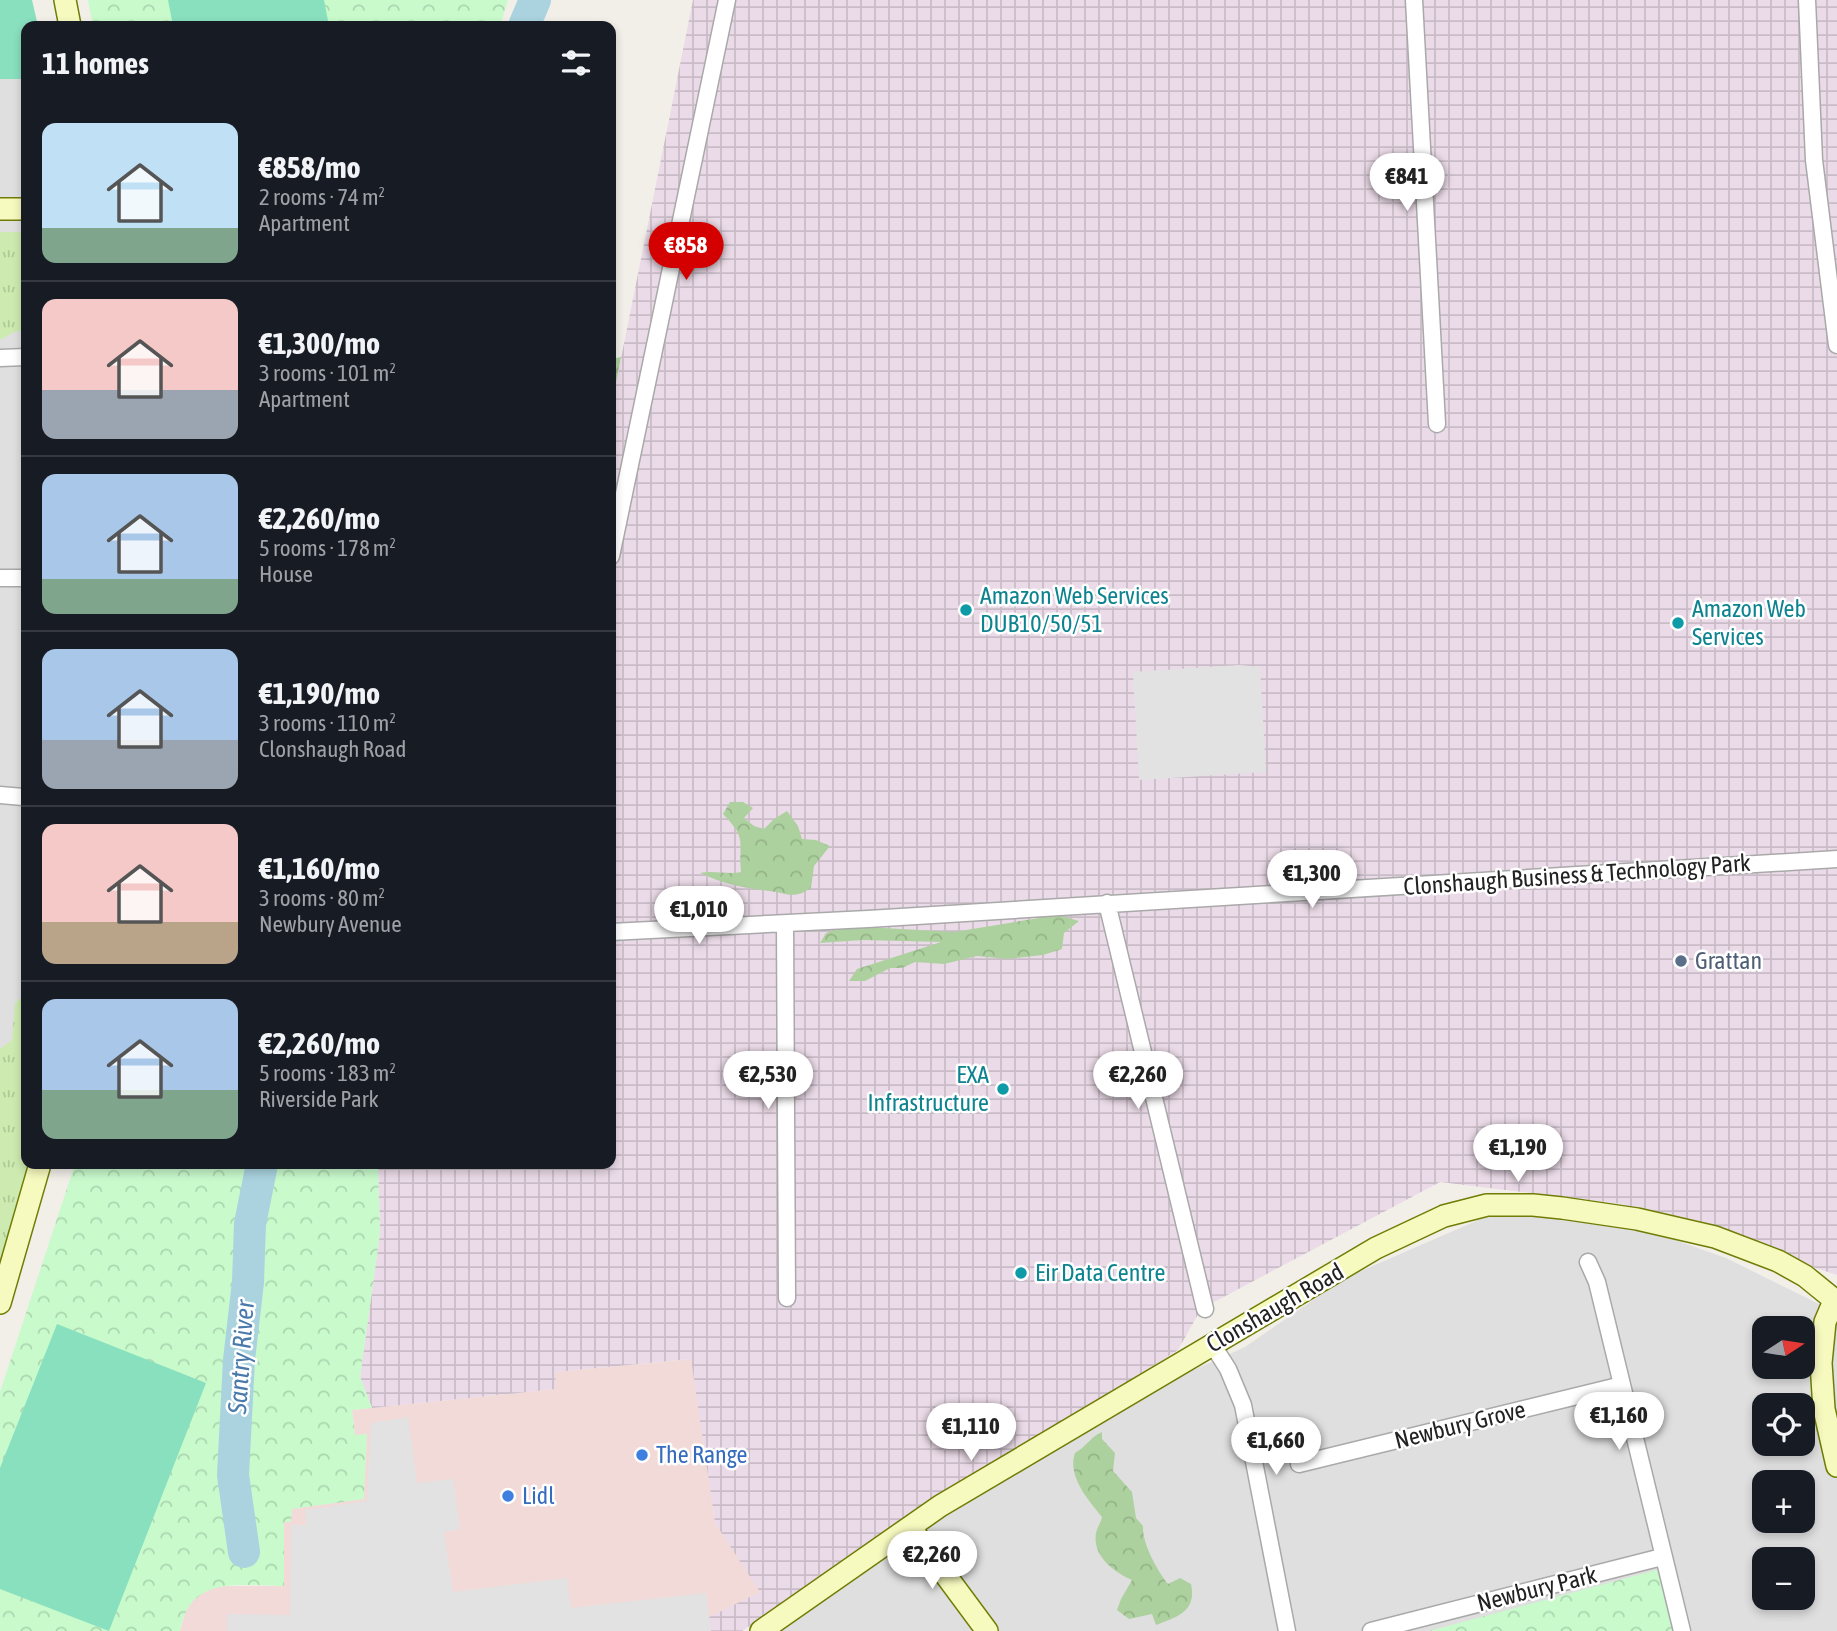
<!DOCTYPE html>
<meta charset="utf-8">
<style>
:root{--surface:#171b24;--page:#20242c;--text:#f1f3f6;--muted:#9ea1a6;--line:#363941;--accent:#d40000}
body{margin:0;font-family:"Asap Condensed",sans-serif;background:var(--page);color:var(--text);height:100vh;display:flex;flex-direction:column;font-size:26px;white-space:nowrap}
*{box-sizing:border-box;margin:0}
p{font-size:23px;color:var(--muted)}
.icon{flex:none;width:38px;height:38px;fill:none;stroke:currentColor;stroke-width:2;stroke-linecap:round;stroke-linejoin:round}
.map{position:relative;flex:1;overflow:hidden}
.details{position:absolute;left:21px;top:21px;width:595px;height:1148px;display:flex;flex-direction:column;background:var(--surface);border-radius:14px;box-shadow:0 4px 10px #0003}
.details>*{flex:none}
.needle{width:46px;rotate:78deg}
.buttons{position:absolute;left:1752px;top:1316px;display:grid;gap:14px}
.buttons a{display:grid;place-items:center;width:63px;height:63px;border-radius:14px;background:var(--surface);box-shadow:0 4px 10px #0003;font-size:35px}
.price{position:absolute;translate:-50% -60px;padding:0 16px;border-radius:24px;background:#fff;color:#222;font-size:23px;line-height:46px;filter:drop-shadow(0 2px 4px #0008)}
.price::after{content:'';position:absolute;left:50%;top:42px;width:21px;height:16px;margin-left:-10px;background:inherit;clip-path:polygon(0 0,100% 0,50% 100%)}
.price.active{background:var(--accent);color:#fff}
ul{padding:0;list-style:none}
li{display:flex;align-items:center;gap:21px;height:175px;padding:0 21px}
li+li{border-top:2px solid var(--line)}
li span{display:grid;place-items:center;flex:none;width:196px;height:140px;border-radius:14px;color:#555}
li>.icon{margin-inline-start:auto}
span .icon{width:84px;height:84px;fill:#fffc;stroke-width:1}
li b{font-size:30px}
h2{display:flex;justify-content:space-between;align-items:center;height:84px;padding:0 21px;font-size:30px}
.map>svg:first-child{display:block}
.residential{fill:#e0dfdf;fill-rule:evenodd}
.commercial{fill:#f2dad9}
.industrial{fill:url(#industrial-grid)}
.grass{fill:url(#grass-tufts)}
.forest{fill:url(#forest-crowns)}
.park{fill:url(#park-crowns)}
.pitch{fill:#88e0be}
.parking{fill:#e2e2e2}
.lines{fill:none;stroke-linecap:round;stroke-linejoin:round}
.river{stroke:#aad3df;stroke-width:32}
.street-casing{stroke:#a9a9a9;stroke-width:19}
.secondary-casing{stroke:#707d05;stroke-width:24}
.street{stroke:#fff;stroke-width:16}
.secondary{stroke:#f7fabf;stroke-width:21}
.culture-dot{fill:#0f9aa8;stroke:#fff;stroke-width:2.5}
.service-dot{fill:#5c6f8a;stroke:#fff;stroke-width:2.5}
.shop-dot{fill:#3f7fe0;stroke:#fff;stroke-width:2.5}
.labels{text-anchor:middle;stroke-width:5;stroke-linejoin:round;paint-order:stroke}
.culture-label{font-size:24px;fill:#0d838f;stroke:#fff;text-anchor:start}
.street-label{font-size:24px;fill:#222;stroke:#fff}
.service-label{font-size:24px;fill:#4e5e75;stroke:#fff;text-anchor:start}
.shop-label{font-size:24px;fill:#366cbe;stroke:#fff;text-anchor:start}
.water-label{font-size:26px;font-style:italic;fill:#4a7aab;stroke:#fff}
</style>
<div class="map">
<svg width="1837" height="1631" viewBox="0 0 1837 1631">
<defs>
<pattern id="industrial-grid" width="8" height="8" patternUnits="userSpaceOnUse" patternTransform="scale(1.75)"><rect width="8" height="8" fill="#ebdbe8"/><path d="M0 4h8M4 0v8" fill="none" stroke="#c9bcc7"/></pattern>
<pattern id="grass-tufts" width="24" height="20" patternUnits="userSpaceOnUse" patternTransform="scale(1.75)"><rect width="24" height="20" fill="#cdebb0"/><path d="M3 7l-1-3M5 7V3M7 7l1-3M15 17l-1-3M17 17v-4M19 17l1-3" fill="none" stroke="#b0c997"/></pattern>
<pattern id="forest-crowns" width="20" height="18" patternUnits="userSpaceOnUse" patternTransform="scale(1.75)"><rect width="20" height="18" fill="#add19e"/><path d="M2 6a3 3 0 1 1 6 0M12 15a3 3 0 1 1 6 0" fill="none" stroke="#95b388"/></pattern>
<pattern id="park-crowns" width="20" height="18" patternUnits="userSpaceOnUse" patternTransform="scale(1.75)"><rect width="20" height="18" fill="#c8facc"/><path d="M2 6a3 3 0 1 1 6 0M12 15a3 3 0 1 1 6 0" fill="none" stroke="#acd6af"/></pattern>
</defs>
<rect width="100%" height="100%" fill="#f2efe9"/>
<path class="residential" d="M 0,79 L 26,79 L 26,1134 L 0,1228 Z
M 1537,1211 L 1624,1222 L 1726,1258 L 1837,1313 L 1837,1631 L 763,1631 L 965,1497 L 1135,1396 L 1245,1347 L 1345,1278 L 1483,1218 ZM 1764,1328 L 1802,1328 L 1802,1367 L 1764,1367 ZM 1764,1405 L 1802,1405 L 1802,1444 L 1764,1444 ZM 1764,1482 L 1802,1482 L 1802,1521 L 1764,1521 ZM 1764,1559 L 1802,1559 L 1802,1598 L 1764,1598 Z"/>
<path class="commercial" d="M 692,1359 L 715,1523 L 761,1592 L 726,1631 L 180,1631 L 187,1606 L 195,1597 L 208,1590 L 220,1586 L 284,1586 L 284,1522 L 291,1508 L 367,1434 L 355,1436 L 352,1410 L 555,1389 L 554,1372 Z"/>
<path class="industrial" d="M 693,0 L 1837,0 L 1837,1275 L 1622,1204 L 1440,1182 L 1201,1309 L 1178,1350 L 742,1631 L 681,1631 L 760,1592 L 715,1523 L 691,1359 L 555,1372 L 556,1389 L 372,1408 L 360,1377 L 380,1233 L 378,1164 L 611,1164 L 611,408 Z"/>
<path class="grass" d="M 0,232 L 26,232 L 26,330 L 14,332 L 0,340 Z
M 26,991 L 26,1164 L 30,1164 L 0,1268 L 0,1049 L 12,1040 L 15,1004 Z"/>
<path class="forest" d="M 621,357 L 611,408 L 611,359 Z
M 730,802 L 743,802 L 753,808 L 744,818 L 754,826 L 764,829 L 774,819 L 787,811 L 798,826 L 802,839 L 816,840 L 830,846 L 814,866 L 811,888 C 793,900 788,893 769,891 C 744,888 724,884 700,873 C 715,870 726,875 741,872 C 738,841 748,840 723,814 Z
M 1058,915 L 1079,921 L 1064,933 L 1062,949 L 1043,955 L 1007,959 L 977,956 L 944,964 L 915,962 L 902,968 L 890,968 L 865,981 L 849,981 L 857,969 L 941,942 L 863,940 L 820,943 L 826,933 L 848,926 L 954,932 Z
M 1102,1432 L 1102,1439 L 1115,1453 L 1113,1471 L 1132,1492 L 1136,1518 L 1143,1526 C 1142,1543 1157,1570 1168,1584 L 1180,1578 L 1191,1584 C 1197,1611 1178,1617 1156,1625 L 1152,1614 L 1129,1619 L 1117,1610 L 1121,1599 L 1132,1580 C 1114,1572 1092,1556 1096,1533 C 1097,1528 1101,1522 1102,1517 C 1088,1500 1067,1476 1075,1453 C 1086,1447 1090,1437 1102,1432 Z"/>
<path class="park" d="M 88,0 L 508,0 L 500,26 L 93,26 Z
M 75,1164 L 378,1164 L 380,1233 L 360,1377 L 372,1408 L 352,1410 L 355,1435 L 367,1434 L 364,1499 L 292,1509 L 291,1522 L 284,1522 L 284,1586 C 240,1586 190,1574 180,1631 L 0,1631 L 0,1392 Z
M 1657,1570 L 1674,1631 L 1429,1631 Z"/>
<path class="pitch" d="M 0,0 L 32,0 L 38,26 L 26,26 L 26,79 L 0,79 Z
M 168,0 L 324,0 L 329,26 L 173,26 Z
M 57,1324 L 206,1383 L 109,1631 L 0,1589 L 0,1468 Z"/>
<path class="parking" d="M 1239,665 L 1260,667 L 1266,772 L 1139,780 L 1133,672 Z
M 408,1417 L 417,1483 L 453,1479 L 460,1529 L 444,1532 L 453,1592 L 567,1578 L 571,1608 L 706,1593 L 711,1631 L 227,1631 L 227,1614 L 290,1615 L 291,1525 L 306,1525 L 305,1510 L 367,1501 L 371,1423 Z"/>
<g class="lines">
<path class="river" d="M 524,26 L 535,0
M 244,1552 L 233,1475 L 236,1417 L 239,1360 L 248,1282 L 250,1224 L 262,1164"/>
<defs>
<path id="street" d="M 1414,0 L 1437,424
M 1807,0 L 1814,160 L 1837,345
M 0,358 L 26,357
M 611,556 L 727,0
M 0,578 L 26,578
M 0,795 L 23,797
M 1107,903 L 1205,1309
M 785,924 L 787,1298
M 611,932 L 868,919 L 1837,859
M 1588,1262 L 1597,1282 L 1682,1631
M 1212,1344 L 1228,1369 L 1243,1405 L 1287,1631
M 1299,1464 L 1622,1385
M 1371,1631 L 1662,1557"/>
<path id="secondary" d="M 65,0 L 70,26
M 0,209 L 26,209
M 1834,1301 L 1825,1322 L 1821,1363 L 1824,1409 L 1837,1466
M 0,1303 L 40,1164
M 910,1527 L 987,1631
M 761,1631 L 940,1506 L 1376,1248 L 1444,1216 L 1487,1205 L 1533,1205 L 1562,1208 L 1637,1219 L 1715,1237 L 1778,1261 L 1805,1276 L 1837,1302"/>
</defs>
<use href="#street" class="street-casing"/>
<use href="#secondary" class="secondary-casing"/>
<use href="#street" class="street"/>
<use href="#secondary" class="secondary"/>
</g>
<g class="culture-dot">
<circle cx="966" cy="610" r="7"/>
<circle cx="1678" cy="623" r="7"/>
<circle cx="1003" cy="1089" r="7"/>
<circle cx="1021" cy="1273" r="7"/>
</g>
<circle class="service-dot" cx="1681" cy="961" r="7"/>
<g class="shop-dot">
<circle cx="642" cy="1455" r="7"/>
<circle cx="508" cy="1496" r="7"/>
</g>
<g class="labels">
<g class="culture-label">
<text x="980" y="604">Amazon Web Services<tspan x="980" dy="28">DUB10/50/51</tspan></text>
<text x="1692" y="617">Amazon Web<tspan x="1692" dy="28">Services</tspan></text>
<text x="989" y="1083" text-anchor="end">EXA<tspan x="989" dy="28">Infrastructure</tspan></text>
<text x="1035" y="1281">Eir Data Centre</text>
</g>
<g class="street-label">
<text transform="translate(1577 875) rotate(-4)" y="8">Clonshaugh Business &amp; Technology Park</text>
<text transform="translate(1275 1308) rotate(-30)" y="8">Clonshaugh Road</text>
<text transform="translate(1460 1425) rotate(-14)" y="8">Newbury Grove</text>
<text transform="translate(1537 1589) rotate(-14)" y="8">Newbury Park</text>
</g>
<g class="service-label">
<text x="1695" y="969">Grattan</text>
</g>
<g class="shop-label">
<text x="656" y="1463">The Range</text>
<text x="522" y="1504">Lidl</text>
</g>
<g class="water-label">
<text transform="translate(241 1357) rotate(-86)" y="9">Santry River</text>
</g>
</g>
</svg>
<div class="buttons">
<a><svg class="needle" viewBox="-14 -14 28 28"><path d="M0-13l5 13h-10z" fill="#e53935"/><path d="M0 13l5-13h-10z" fill="#9ea1a6"/></svg></a>
<a><svg class="icon" aria-label="locate" viewBox="0 0 24 24"><circle cx="12" cy="12" r="6"/><path d="M12 2v4M12 18v4M2 12h4M18 12h4"/></svg></a>
<a>+</a>
<a>−</a>
</div>
<b class="price" style="left:1407px;top:213px">€841</b>
<b class="price active" style="left:686px;top:282px">€858</b>
<b class="price" style="left:1312px;top:910px">€1,300</b>
<b class="price" style="left:699px;top:946px">€1,010</b>
<b class="price" style="left:768px;top:1111px">€2,530</b>
<b class="price" style="left:1138px;top:1111px">€2,260</b>
<b class="price" style="left:1518px;top:1184px">€1,190</b>
<b class="price" style="left:1619px;top:1452px">€1,160</b>
<b class="price" style="left:971px;top:1463px">€1,110</b>
<b class="price" style="left:1276px;top:1477px">€1,660</b>
<b class="price" style="left:932px;top:1591px">€2,260</b>
<section class="details">
<h2>11 homes<svg class="icon" aria-label="filters" viewBox="0 0 24 24"><path d="M4 7h16M4 17h16"/><circle cx="9" cy="7" r="2"/><circle cx="15" cy="17" r="2"/></svg></h2>
<ul>
<li><span style="background:linear-gradient(#bfe0f5 75%,#7fa58c 0)"><svg class="icon" aria-label="home" viewBox="0 0 24 24"><path d="M3 11l9-7 9 7M6 9v11h12V9"/></svg></span><div><b>€858/mo</b><p>2 rooms · 74 m²</p><p>Apartment</p></div></li>
<li><span style="background:linear-gradient(#f6c9c9 65%,#9aa5b1 0)"><svg class="icon" aria-label="home" viewBox="0 0 24 24"><path d="M3 11l9-7 9 7M6 9v11h12V9"/></svg></span><div><b>€1,300/mo</b><p>3 rooms · 101 m²</p><p>Apartment</p></div></li>
<li><span style="background:linear-gradient(#a9c7e8 75%,#7fa58c 0)"><svg class="icon" aria-label="home" viewBox="0 0 24 24"><path d="M3 11l9-7 9 7M6 9v11h12V9"/></svg></span><div><b>€2,260/mo</b><p>5 rooms · 178 m²</p><p>House</p></div></li>
<li><span style="background:linear-gradient(#a9c7e8 65%,#9aa5b1 0)"><svg class="icon" aria-label="home" viewBox="0 0 24 24"><path d="M3 11l9-7 9 7M6 9v11h12V9"/></svg></span><div><b>€1,190/mo</b><p>3 rooms · 110 m²</p><p>Clonshaugh Road</p></div></li>
<li><span style="background:linear-gradient(#f6c9c9 70%,#b9a48a 0)"><svg class="icon" aria-label="home" viewBox="0 0 24 24"><path d="M3 11l9-7 9 7M6 9v11h12V9"/></svg></span><div><b>€1,160/mo</b><p>3 rooms · 80 m²</p><p>Newbury Avenue</p></div></li>
<li><span style="background:linear-gradient(#a9c7e8 65%,#7fa58c 0)"><svg class="icon" aria-label="home" viewBox="0 0 24 24"><path d="M3 11l9-7 9 7M6 9v11h12V9"/></svg></span><div><b>€2,260/mo</b><p>5 rooms · 183 m²</p><p>Riverside Park</p></div></li>
</ul>
</section>
</div>
